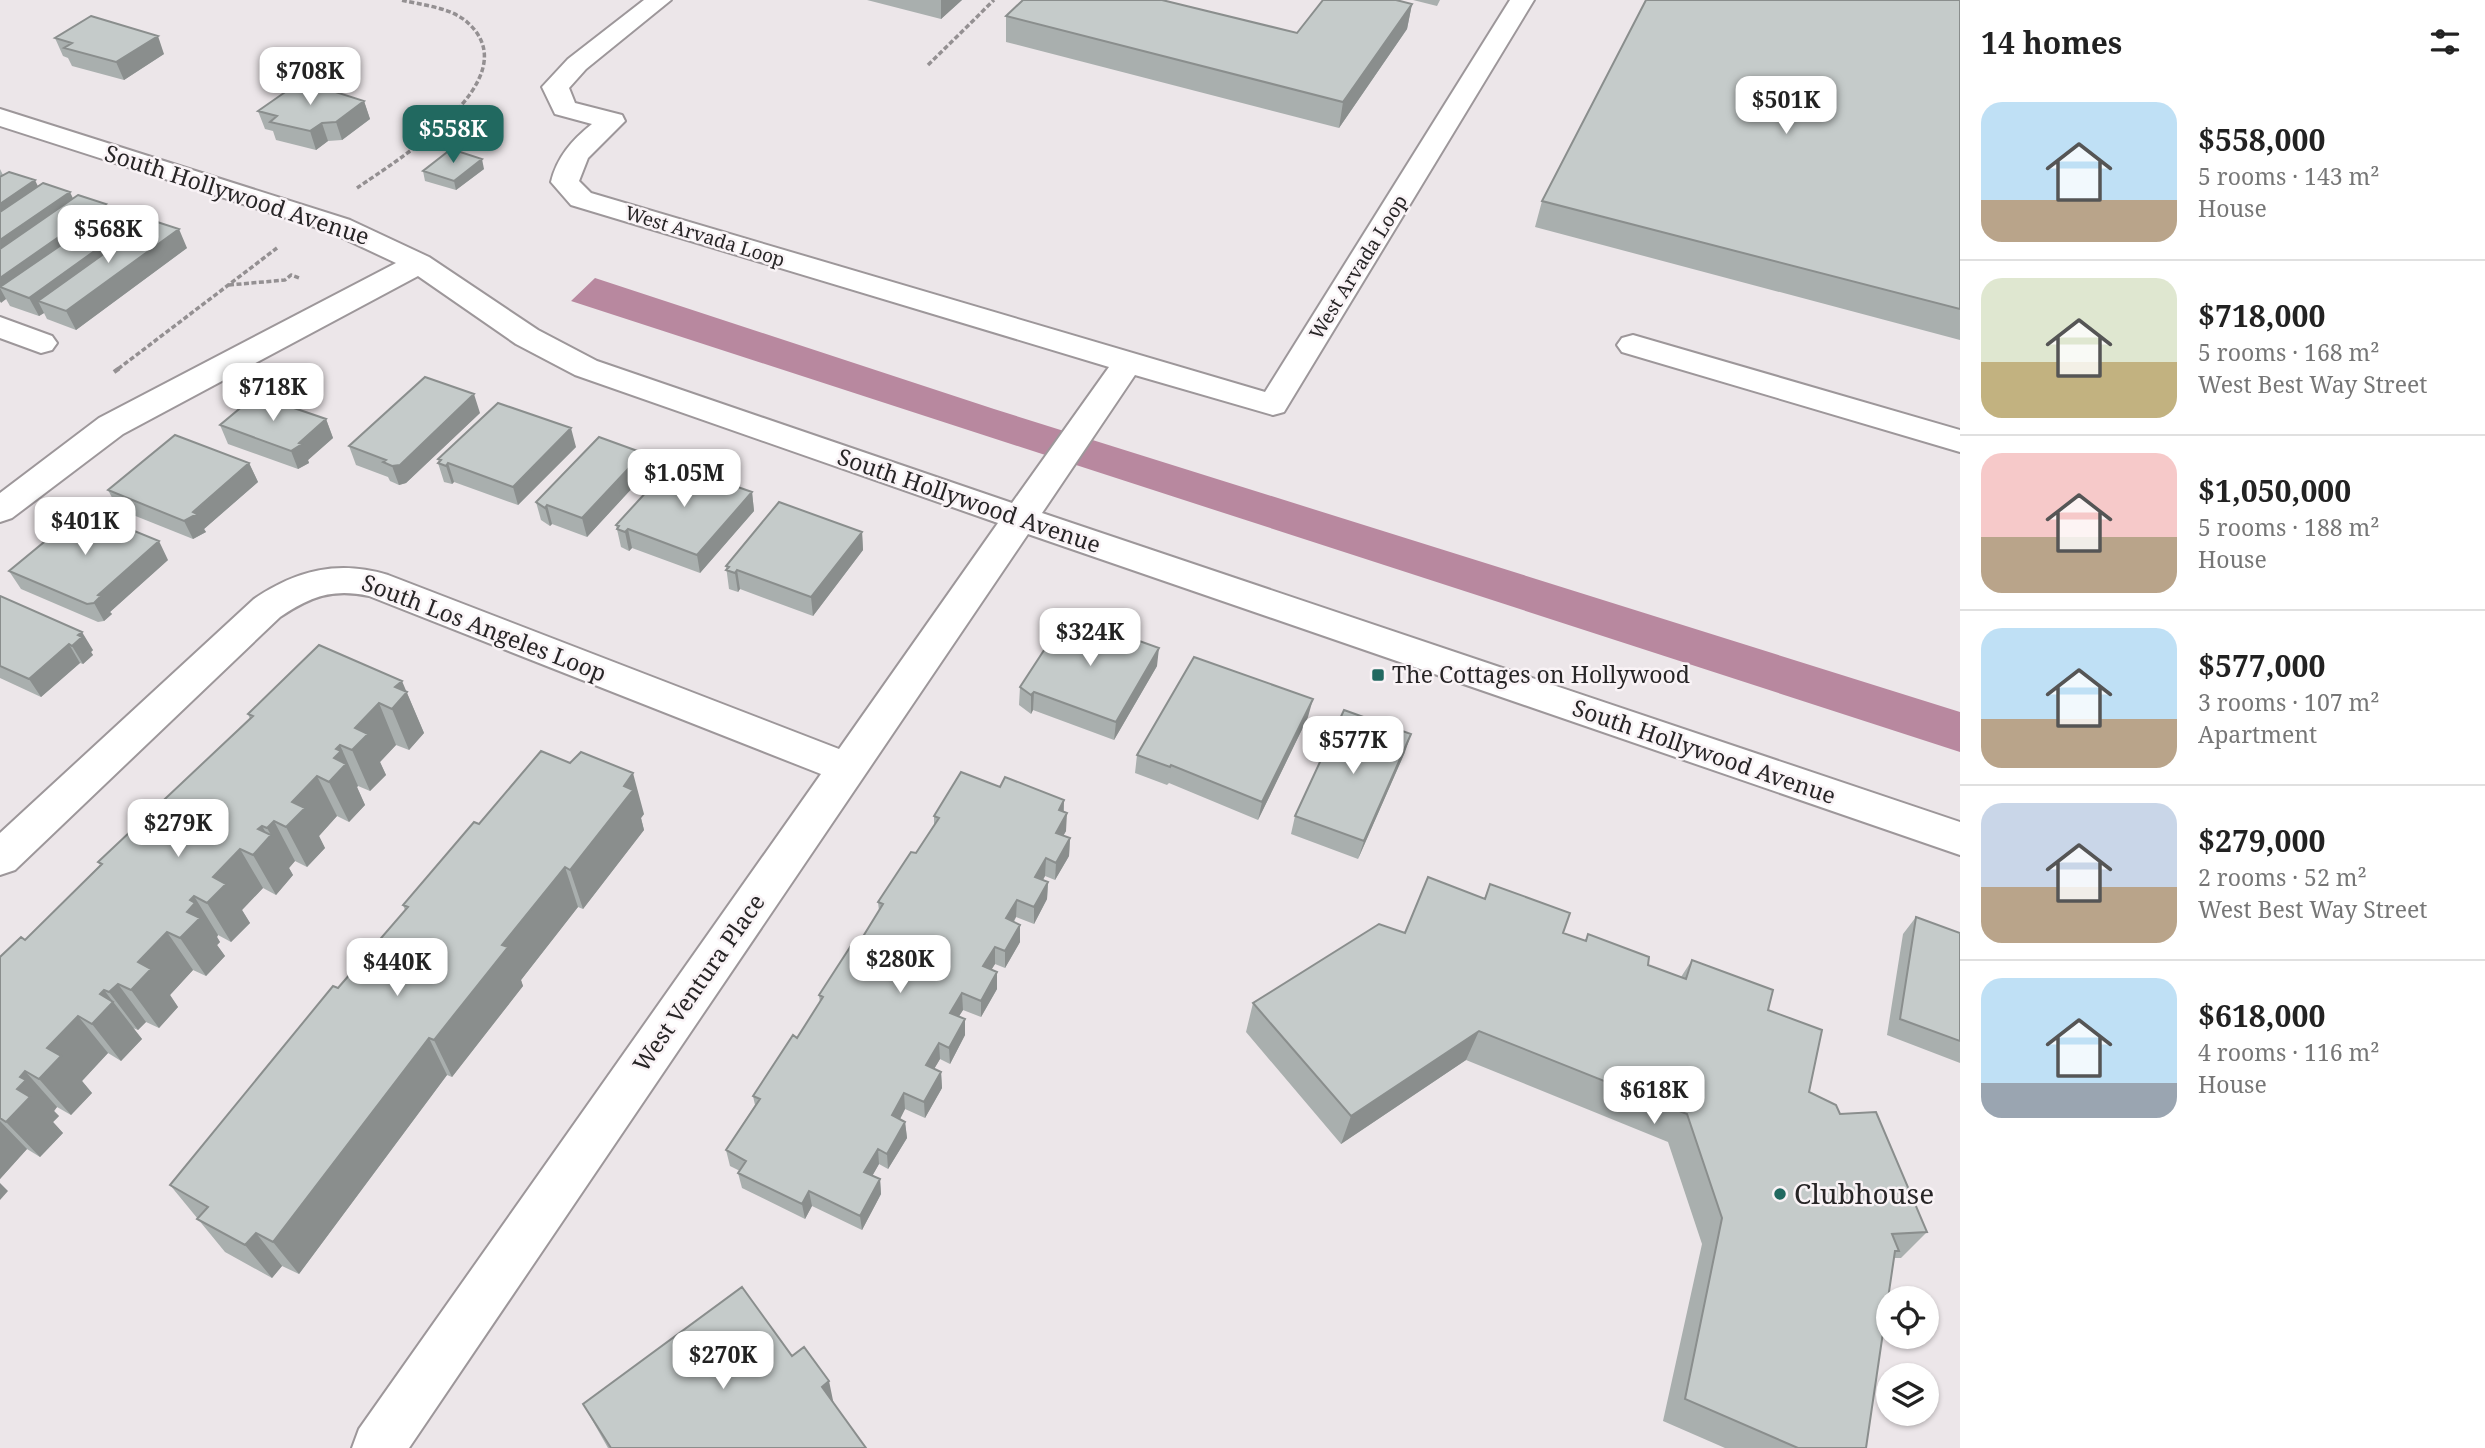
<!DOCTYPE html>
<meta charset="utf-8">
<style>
:root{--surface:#fff;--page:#f2f2f2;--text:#222;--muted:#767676;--line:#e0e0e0;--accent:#216960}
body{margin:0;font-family:"Noto Serif",serif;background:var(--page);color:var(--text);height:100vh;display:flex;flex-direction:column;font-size:26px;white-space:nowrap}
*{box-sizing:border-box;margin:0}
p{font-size:23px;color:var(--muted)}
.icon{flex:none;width:38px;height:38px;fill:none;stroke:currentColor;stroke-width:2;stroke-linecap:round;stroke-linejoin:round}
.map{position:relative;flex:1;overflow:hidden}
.drawer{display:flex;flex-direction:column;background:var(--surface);width:525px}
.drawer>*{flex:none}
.controls{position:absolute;left:1876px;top:1286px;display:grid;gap:14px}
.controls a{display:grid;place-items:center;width:63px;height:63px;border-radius:50%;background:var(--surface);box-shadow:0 2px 5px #0004;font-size:35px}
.price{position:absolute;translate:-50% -60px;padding:0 16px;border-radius:14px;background:#fff;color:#222;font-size:23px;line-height:46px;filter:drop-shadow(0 2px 4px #0008)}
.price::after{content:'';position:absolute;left:50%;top:42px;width:21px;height:16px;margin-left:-10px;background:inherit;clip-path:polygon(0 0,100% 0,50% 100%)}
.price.active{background:var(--accent);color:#fff}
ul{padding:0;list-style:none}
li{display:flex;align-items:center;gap:21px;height:175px;padding:0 21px}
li+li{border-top:2px solid var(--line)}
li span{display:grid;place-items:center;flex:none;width:196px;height:140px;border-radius:21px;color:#555}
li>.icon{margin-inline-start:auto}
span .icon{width:84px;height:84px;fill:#fffc;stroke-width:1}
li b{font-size:30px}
h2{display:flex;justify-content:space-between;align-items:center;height:84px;padding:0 21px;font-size:30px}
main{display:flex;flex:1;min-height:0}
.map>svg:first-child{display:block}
.water{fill:#b8889f}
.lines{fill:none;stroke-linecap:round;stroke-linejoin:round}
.minor-casing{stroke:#9d979a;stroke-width:4}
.path-far1{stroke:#949092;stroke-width:3.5;stroke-dasharray:5 2.5;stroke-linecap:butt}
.path{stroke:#949092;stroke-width:4.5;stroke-dasharray:6 3.5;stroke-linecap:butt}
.minor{fill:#fff;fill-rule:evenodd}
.wall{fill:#a9afae}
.shaded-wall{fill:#8a8e8d}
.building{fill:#c5cbca;stroke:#8a8e8d;stroke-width:2}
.poi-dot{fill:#216960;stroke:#f9f3f6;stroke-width:2.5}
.labels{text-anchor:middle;stroke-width:5;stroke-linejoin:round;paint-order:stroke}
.far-street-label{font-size:19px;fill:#272526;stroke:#f9f3f6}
.street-label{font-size:23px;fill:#272526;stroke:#f9f3f6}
.poi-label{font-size:23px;fill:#272526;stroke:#f9f3f6;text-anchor:start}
.near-poi-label{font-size:28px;fill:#272526;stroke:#f9f3f6;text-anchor:start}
</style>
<main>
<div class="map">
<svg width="1960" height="1448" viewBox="0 0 1960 1448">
<rect width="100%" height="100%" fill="#ece6e9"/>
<path class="water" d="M 595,278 L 994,409 L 1960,712 L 1960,752 L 571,301 Z"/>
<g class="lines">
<defs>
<path id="minor" d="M 644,0 L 671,0 L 586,69 L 569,88 L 575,103 L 622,115 L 625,121 L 588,158 L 579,181 L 591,193 L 1265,392 L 1510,0 L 1534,0 L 1284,412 L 1273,415 L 1135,375 L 1042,513 L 1960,822 L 1960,855 L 1028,534 L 409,1448 L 352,1448 L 359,1429 L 821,774 L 369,596 C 332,588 310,597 280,617 L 15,870 L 0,875 L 0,833 L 254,599 C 297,570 338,560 388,575 L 839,749 L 998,523 L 575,375 L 516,344 L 418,276 L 123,434 L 12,518 L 0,522 L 0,493 L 99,418 L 396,263 L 330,232 L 0,126 L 0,109 L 350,220 L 429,257 L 538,330 L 597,361 L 1012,503 L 1109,367 L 571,205 L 551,182 C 557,157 572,140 592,124 L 555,114 L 542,87 L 568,59 Z
M 0,317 L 52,336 L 57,343 L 52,350 L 41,353 L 0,338 Z
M 1633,335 L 1960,430 L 1960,452 L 1622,352 L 1617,345 L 1622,338 Z"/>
</defs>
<use href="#minor" class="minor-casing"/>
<path class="path-far1" d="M 928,65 L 994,0
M 357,188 C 397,160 532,79 467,22 C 450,7 421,5 401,0
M 229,285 L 285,280 L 291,275 L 299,278
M 118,369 L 277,248"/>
<path class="path" d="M 114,372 L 121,367"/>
<use href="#minor" class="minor"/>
</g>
<path class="wall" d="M 867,0 L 962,0 L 941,19 Z
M 1413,0 L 1440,0 L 1437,6 Z
M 1960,0 L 1960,340 L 1535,227 L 1542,201 Z
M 1412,4 L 1407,29 L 1339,128 L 1006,42 L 1006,16 L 1297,33 Z
M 55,38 L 164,54 L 124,80 L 72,66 L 68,58 L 63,56 Z
M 364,101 L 370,119 L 342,140 L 328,141 L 316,150 L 276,140 L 273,131 L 265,129 L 258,111 Z
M 0,169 L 3,175 L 146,224 L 187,248 L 76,330 L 47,319 L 44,313 L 39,316 L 10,306 L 6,299 L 0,302 Z
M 484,169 L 456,190 L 425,181 L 423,171 Z
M 480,413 L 406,483 L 399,485 L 390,481 L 388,477 L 356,465 L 349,446 Z
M 326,419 L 333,438 L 308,460 L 309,463 L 298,469 L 228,444 L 220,425 Z
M 576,447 L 518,505 L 454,482 L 452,484 L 444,482 L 438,463 L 439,462 L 438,459 Z
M 643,453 L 647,472 L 587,537 L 552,524 L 550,526 L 541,520 L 536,502 Z
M 249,463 L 258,482 L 204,529 L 206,532 L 193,539 L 118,509 L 108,490 Z
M 752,492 L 754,511 L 700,573 L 632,548 L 629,551 L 621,547 L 616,525 Z
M 862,532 L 863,550 L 813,616 L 740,589 L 738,592 L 729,589 L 726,566 Z
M 168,560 L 110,612 L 112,614 L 104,621 L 98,622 L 21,589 L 9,571 Z
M 0,596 L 93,650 L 91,652 L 93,655 L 83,664 L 80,663 L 41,697 L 0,678 Z
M 1157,666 L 1114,740 L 1033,710 L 1031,714 L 1019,705 L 1020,687 Z
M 406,691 L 424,733 L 409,750 L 396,745 L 380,762 L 386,775 L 370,791 L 358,786 L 357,787 L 365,805 L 349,822 L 337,816 L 319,836 L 325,848 L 307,867 L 295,861 L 289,868 L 293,875 L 276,895 L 263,888 L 242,910 L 250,923 L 231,942 L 218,935 L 217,937 L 220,942 L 217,945 L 225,956 L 206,976 L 193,970 L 170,995 L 178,1007 L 159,1028 L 146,1022 L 138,1030 L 133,1028 L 142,1039 L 121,1061 L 108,1053 L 82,1081 L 92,1093 L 71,1115 L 57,1107 L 54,1111 L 59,1116 L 53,1122 L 63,1133 L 40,1157 L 27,1149 L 0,1179 L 0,957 L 25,940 L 100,865 L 98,862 L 250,719 L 248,714 Z
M 1308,717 L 1258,820 L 1169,783 L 1167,785 L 1135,773 L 1137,755 Z
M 1405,752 L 1358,859 L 1291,834 L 1295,816 Z
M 1000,787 L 1064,800 L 1064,812 L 1066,831 L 1063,836 L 1070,838 L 1069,856 L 1055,880 L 1045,876 L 1043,880 L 1048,882 L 1047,899 L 1034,924 L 1016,917 L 1014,922 L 1020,925 L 1020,942 L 1005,968 L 995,964 L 991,970 L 997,972 L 997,989 L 981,1017 L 963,1010 L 959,1016 L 965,1019 L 965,1035 L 950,1064 L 940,1059 L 934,1069 L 941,1072 L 942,1088 L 925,1118 L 905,1109 L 900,1119 L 905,1122 L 907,1138 L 888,1169 L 879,1164 L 872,1176 L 880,1179 L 881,1194 L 862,1230 L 812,1206 L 805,1219 L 742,1188 L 738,1173 L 740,1171 L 730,1166 L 726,1150 L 755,1105 L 753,1096 L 797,1038 L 820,1003 L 819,995 L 859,943 L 879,911 L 878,902 L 916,853 L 934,825 L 934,816 Z
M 644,814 L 641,818 L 644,830 L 583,909 L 578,907 L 521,980 L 523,986 L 452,1077 L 447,1075 L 299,1274 L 282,1266 L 272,1278 L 225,1252 L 170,1185 L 405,910 L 403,905 L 479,824 Z
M 1490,884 L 1563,933 L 1585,941 L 1588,934 L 1648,965 L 1681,977 L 1692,960 L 1768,1010 L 1809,1092 L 1840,1114 L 1927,1232 L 1901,1258 L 1894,1258 L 1866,1448 L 1725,1448 L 1663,1421 L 1702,1244 L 1668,1142 L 1466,1060 L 1341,1144 L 1246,1032 L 1253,1003 L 1484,899 Z
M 1916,917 L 1960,933 L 1960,1063 L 1887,1035 L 1903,934 Z
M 792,1356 L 833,1402 L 866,1448 L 608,1448 L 583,1404 Z"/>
<path class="shaded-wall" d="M 941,0 L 962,0 L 941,19 Z
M 1412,4 L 1407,29 L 1339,128 L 1343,102 Z
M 158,36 L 164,54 L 124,80 L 116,62 Z
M 364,101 L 370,119 L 342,140 L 336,122 Z
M 322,123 L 328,141 L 316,150 L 310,131 Z
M 482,159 L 484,169 L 456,190 L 454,181 Z
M 35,180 L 44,199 L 0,228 L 0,204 Z
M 70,192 L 79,211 L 0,265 L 0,240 Z
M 106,204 L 114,223 L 0,287 L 0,278 Z
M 142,217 L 150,235 L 38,301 L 44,313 L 39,316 L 29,298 Z
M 179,229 L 187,248 L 76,330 L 66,311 Z
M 0,288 L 6,299 L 1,303 L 0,301 Z
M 474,394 L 480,413 L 406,483 L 399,485 L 392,466 Z
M 326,419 L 333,438 L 308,460 L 309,463 L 298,469 L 291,451 Z
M 571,428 L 576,447 L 518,505 L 513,487 Z
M 643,453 L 647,472 L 587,537 L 582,518 Z
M 249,463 L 258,482 L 204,529 L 206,532 L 193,539 L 184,521 Z
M 448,463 L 454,482 L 452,484 L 446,466 Z
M 752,492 L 754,511 L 700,573 L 697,555 Z
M 547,505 L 552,524 L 550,526 L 545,508 Z
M 628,529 L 632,548 L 629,551 L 625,532 Z
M 862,532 L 863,550 L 813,616 L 811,597 Z
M 159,541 L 168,560 L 110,612 L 112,614 L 104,621 L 94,603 L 98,595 Z
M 737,570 L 740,589 L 738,592 L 735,573 Z
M 82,632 L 93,650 L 91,652 L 93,655 L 83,664 L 72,646 L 78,635 Z
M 69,644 L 80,663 L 41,697 L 29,679 Z
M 1159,648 L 1157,666 L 1114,740 L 1116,722 Z
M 402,681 L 424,733 L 409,750 L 392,709 L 395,687 Z
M 1034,692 L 1033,710 L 1031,714 L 1031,695 Z
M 1313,699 L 1308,717 L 1258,820 L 1262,802 Z
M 379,703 L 396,745 L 380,762 L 386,775 L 370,791 L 352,750 L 355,728 Z
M 1411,734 L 1405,752 L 1358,859 L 1364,841 Z
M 340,745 L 358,786 L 357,787 L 365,805 L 349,822 L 329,782 L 336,749 Z
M 633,773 L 644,814 L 641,818 L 644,830 L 583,909 L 570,870 L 624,786 Z
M 317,776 L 337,816 L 319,836 L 325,848 L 307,867 L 286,827 L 292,802 Z
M 1064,800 L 1063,818 L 1059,810 Z
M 1067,813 L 1066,831 L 1055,850 L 1056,833 Z
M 274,821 L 295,861 L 289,868 L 293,875 L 276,895 L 253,855 L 258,829 L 262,826 L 269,838 L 271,835 L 267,828 Z
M 1070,838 L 1069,856 L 1055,880 L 1056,863 Z
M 240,849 L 263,888 L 242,910 L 250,923 L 231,942 L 207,903 L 213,877 Z
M 1046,858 L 1045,876 L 1035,894 L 1035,877 Z
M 565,867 L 578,907 L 521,980 L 523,986 L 452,1077 L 434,1040 L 502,945 Z
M 1048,882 L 1047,899 L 1034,924 L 1034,907 Z
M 194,896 L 218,935 L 217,937 L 220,942 L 217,945 L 225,956 L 206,976 L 180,938 L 190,900 Z
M 1017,900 L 1016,917 L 1005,935 L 1006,918 Z
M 1020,925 L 1020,942 L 1005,968 L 1005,951 Z
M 167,932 L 193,970 L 170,995 L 178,1007 L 159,1028 L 131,990 L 138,962 Z
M 995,947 L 995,964 L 983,983 L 983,966 Z
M 997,972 L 997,989 L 981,1017 L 981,1001 Z
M 118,984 L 146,1022 L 138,1030 L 109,992 Z
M 104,990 L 142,1039 L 121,1061 L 92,1024 L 100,994 Z
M 962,993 L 963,1010 L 951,1029 L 950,1013 Z
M 78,1016 L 108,1053 L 82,1081 L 92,1093 L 71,1115 L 39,1079 L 47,1048 Z
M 965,1019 L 965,1035 L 950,1064 L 949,1048 Z
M 1479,1031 L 1466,1060 L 1341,1144 L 1351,1116 Z
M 429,1038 L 447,1075 L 299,1274 L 273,1242 Z
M 939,1043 L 940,1059 L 927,1081 L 926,1065 Z
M 25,1071 L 57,1107 L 54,1111 L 59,1116 L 53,1122 L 63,1133 L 40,1157 L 6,1122 L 20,1077 Z
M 941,1072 L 942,1088 L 925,1118 L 924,1102 Z
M 904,1093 L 905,1109 L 894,1131 L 892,1115 Z
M 0,1121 L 27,1149 L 0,1179 Z
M 905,1122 L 907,1138 L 888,1169 L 887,1154 Z
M 878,1149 L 879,1164 L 866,1187 L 864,1172 Z
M 880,1179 L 881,1194 L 862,1230 L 860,1216 Z
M 0,1183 L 8,1191 L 0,1200 Z
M 809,1191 L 812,1206 L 805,1219 L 802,1204 Z
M 256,1233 L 282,1266 L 272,1278 L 245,1245 Z
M 829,1381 L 835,1410 L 822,1387 Z"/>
<path class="building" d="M 1023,0 L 1162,0 L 1297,33 L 1323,0 L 1396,0 L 1412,4 L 1343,102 L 1006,16 Z
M 1646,0 L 1960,0 L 1960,309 L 1542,201 Z
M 91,16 L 158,36 L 116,62 L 64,48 L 72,43 L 55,38 Z
M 301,81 L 364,101 L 336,122 L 322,123 L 310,131 L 270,122 L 277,116 L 258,111 Z
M 451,149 L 482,159 L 454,181 L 423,171 Z
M 9,172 L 35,180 L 0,204 L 0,177 Z
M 43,183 L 70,192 L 0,240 L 0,212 Z
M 78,195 L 106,204 L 0,278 L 0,249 Z
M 115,208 L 142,217 L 29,298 L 0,287 Z
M 151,220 L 179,229 L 66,311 L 38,301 Z
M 425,377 L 474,394 L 400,465 L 392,466 L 383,462 L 386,460 L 349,446 Z
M 256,395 L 326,419 L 299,443 L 302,444 L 291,451 L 220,425 Z
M 498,403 L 571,428 L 513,487 L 448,463 L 446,466 L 438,463 L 441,460 L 438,459 Z
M 175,435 L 249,463 L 193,512 L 197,514 L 184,521 L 108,490 Z
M 599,437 L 643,453 L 582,518 L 547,505 L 545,508 L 536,502 Z
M 672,464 L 752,492 L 697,555 L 628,529 L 625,532 L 617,529 L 619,526 L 616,525 Z
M 779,502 L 862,532 L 811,597 L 737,570 L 735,573 L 726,570 L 729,567 L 726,566 Z
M 83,510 L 159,541 L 98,595 L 101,596 L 94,603 L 87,604 L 9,571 Z
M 0,596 L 82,632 L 78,635 L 82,637 L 72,646 L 69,644 L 29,679 L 0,666 Z
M 1067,615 L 1159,648 L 1116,722 L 1034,692 L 1031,695 L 1020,687 Z
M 319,645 L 402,681 L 395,687 L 407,692 L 392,709 L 379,703 L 355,728 L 368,734 L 352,750 L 340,745 L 336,749 L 341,751 L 334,758 L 346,764 L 329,782 L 317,776 L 292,802 L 305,808 L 286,827 L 274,821 L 267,828 L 262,826 L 258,829 L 271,835 L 253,855 L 240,849 L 213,877 L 226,884 L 207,903 L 194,896 L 190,900 L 195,903 L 187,912 L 200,918 L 180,938 L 167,932 L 138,962 L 151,969 L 131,990 L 118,984 L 109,992 L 104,990 L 100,994 L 113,1002 L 92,1024 L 78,1016 L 47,1048 L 61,1056 L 39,1079 L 25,1071 L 20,1077 L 26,1080 L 17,1089 L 30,1097 L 6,1122 L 0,1118 L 0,957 L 21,937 L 25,940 L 102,864 L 98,862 L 253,716 L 248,714 Z
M 1194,657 L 1313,699 L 1262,802 L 1171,765 L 1170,767 L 1137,755 Z
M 1344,710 L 1411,734 L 1364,841 L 1295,816 Z
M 541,751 L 570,763 L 581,752 L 633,773 L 624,786 L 633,790 L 570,870 L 565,867 L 502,945 L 508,947 L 434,1040 L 429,1038 L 273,1242 L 256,1233 L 245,1245 L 197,1219 L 208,1207 L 170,1185 L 333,986 L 338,988 L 408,907 L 403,905 L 474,822 L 479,824 Z
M 961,772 L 1000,787 L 1005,777 L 1064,800 L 1059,810 L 1067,813 L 1056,833 L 1070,838 L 1056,863 L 1046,858 L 1035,877 L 1048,882 L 1034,907 L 1017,900 L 1006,918 L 1020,925 L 1005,951 L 995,947 L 983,966 L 997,972 L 981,1001 L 962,993 L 950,1013 L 965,1019 L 949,1048 L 939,1043 L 926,1065 L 941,1072 L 924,1102 L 904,1093 L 892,1115 L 905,1122 L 887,1154 L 878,1149 L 864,1172 L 880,1179 L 860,1216 L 809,1191 L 802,1204 L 738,1173 L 746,1161 L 726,1150 L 760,1099 L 753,1096 L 793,1035 L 797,1038 L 823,997 L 819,995 L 854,941 L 859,943 L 883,904 L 878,902 L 911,852 L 916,853 L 939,818 L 934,816 Z
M 1428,877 L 1485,899 L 1490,884 L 1570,913 L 1563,933 L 1586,941 L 1588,934 L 1649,957 L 1648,965 L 1686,979 L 1692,960 L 1773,990 L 1768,1010 L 1822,1030 L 1809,1092 L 1836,1105 L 1840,1114 L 1876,1112 L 1927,1232 L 1892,1234 L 1899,1251 L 1895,1251 L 1866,1448 L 1798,1448 L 1685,1399 L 1722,1218 L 1687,1114 L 1479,1031 L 1351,1116 L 1253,1003 L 1379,924 L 1405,933 Z
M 1916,917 L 1960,933 L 1960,1041 L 1900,1019 Z
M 742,1287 L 792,1356 L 804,1347 L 829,1381 L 822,1387 L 866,1448 L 611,1448 L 583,1404 Z"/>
<g class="poi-dot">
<rect x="1371" y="668" width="14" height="14" rx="3.5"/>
<circle cx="1780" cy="1194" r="7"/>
</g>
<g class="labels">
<g class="far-street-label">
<text transform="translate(705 236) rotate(17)" y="7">West Arvada Loop</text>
<text transform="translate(1358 267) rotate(-58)" y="7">West Arvada Loop</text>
</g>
<g class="street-label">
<text transform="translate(237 195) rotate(18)" y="8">South Hollywood Avenue</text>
<text transform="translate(969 501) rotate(19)" y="8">South Hollywood Avenue</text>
<text transform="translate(484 628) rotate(21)" y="8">South Los Angeles Loop</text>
<text transform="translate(1704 752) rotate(19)" y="8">South Hollywood Avenue</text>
<text transform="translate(699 983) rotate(-55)" y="8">West Ventura Place</text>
</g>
<g class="poi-label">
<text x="1392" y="683">The Cottages on Hollywood</text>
</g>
<g class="near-poi-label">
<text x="1794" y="1204">Clubhouse</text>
</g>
</g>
</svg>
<div class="controls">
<a><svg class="icon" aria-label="locate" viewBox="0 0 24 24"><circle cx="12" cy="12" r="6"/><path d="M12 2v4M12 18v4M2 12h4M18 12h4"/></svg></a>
<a><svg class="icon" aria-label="layers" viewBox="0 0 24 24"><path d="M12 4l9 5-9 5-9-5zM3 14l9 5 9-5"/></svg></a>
</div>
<b class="price" style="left:310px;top:107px">$708K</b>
<b class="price" style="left:1786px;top:136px">$501K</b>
<b class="price active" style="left:453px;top:165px">$558K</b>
<b class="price" style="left:108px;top:265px">$568K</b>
<b class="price" style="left:273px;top:423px">$718K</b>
<b class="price" style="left:684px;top:509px">$1.05M</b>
<b class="price" style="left:85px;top:557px">$401K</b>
<b class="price" style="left:1090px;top:668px">$324K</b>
<b class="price" style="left:1353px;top:776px">$577K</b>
<b class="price" style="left:178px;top:859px">$279K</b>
<b class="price" style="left:900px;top:995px">$280K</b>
<b class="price" style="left:397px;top:998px">$440K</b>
<b class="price" style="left:1654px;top:1126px">$618K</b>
<b class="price" style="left:723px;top:1391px">$270K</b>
</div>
<section class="drawer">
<h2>14 homes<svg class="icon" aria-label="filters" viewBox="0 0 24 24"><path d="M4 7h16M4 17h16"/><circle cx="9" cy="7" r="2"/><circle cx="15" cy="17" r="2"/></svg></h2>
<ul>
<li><span style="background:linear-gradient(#bfe0f5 70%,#b9a48a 0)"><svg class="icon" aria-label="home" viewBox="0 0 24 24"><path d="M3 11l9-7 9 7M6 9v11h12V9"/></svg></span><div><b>$558,000</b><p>5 rooms · 143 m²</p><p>House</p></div></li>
<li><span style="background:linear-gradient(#dfe7d0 60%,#c2b280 0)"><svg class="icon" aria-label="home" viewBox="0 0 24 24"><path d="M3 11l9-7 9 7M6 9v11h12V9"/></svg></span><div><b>$718,000</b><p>5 rooms · 168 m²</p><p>West Best Way Street</p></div></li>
<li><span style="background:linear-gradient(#f6c9c9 60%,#b9a48a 0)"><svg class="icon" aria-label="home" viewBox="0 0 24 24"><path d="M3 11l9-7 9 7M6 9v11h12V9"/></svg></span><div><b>$1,050,000</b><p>5 rooms · 188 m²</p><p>House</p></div></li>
<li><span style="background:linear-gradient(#bfe0f5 65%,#b9a48a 0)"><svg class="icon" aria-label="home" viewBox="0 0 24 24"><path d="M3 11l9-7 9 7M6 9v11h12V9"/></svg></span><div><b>$577,000</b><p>3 rooms · 107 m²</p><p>Apartment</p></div></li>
<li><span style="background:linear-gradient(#c9d6e8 60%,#b9a48a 0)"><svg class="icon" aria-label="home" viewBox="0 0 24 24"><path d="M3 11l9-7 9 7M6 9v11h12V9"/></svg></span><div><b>$279,000</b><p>2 rooms · 52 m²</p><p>West Best Way Street</p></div></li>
<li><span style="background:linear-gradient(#bfe0f5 75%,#9aa5b1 0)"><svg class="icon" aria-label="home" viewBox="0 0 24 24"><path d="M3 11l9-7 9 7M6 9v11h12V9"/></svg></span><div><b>$618,000</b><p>4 rooms · 116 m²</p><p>House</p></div></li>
</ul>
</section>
</main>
